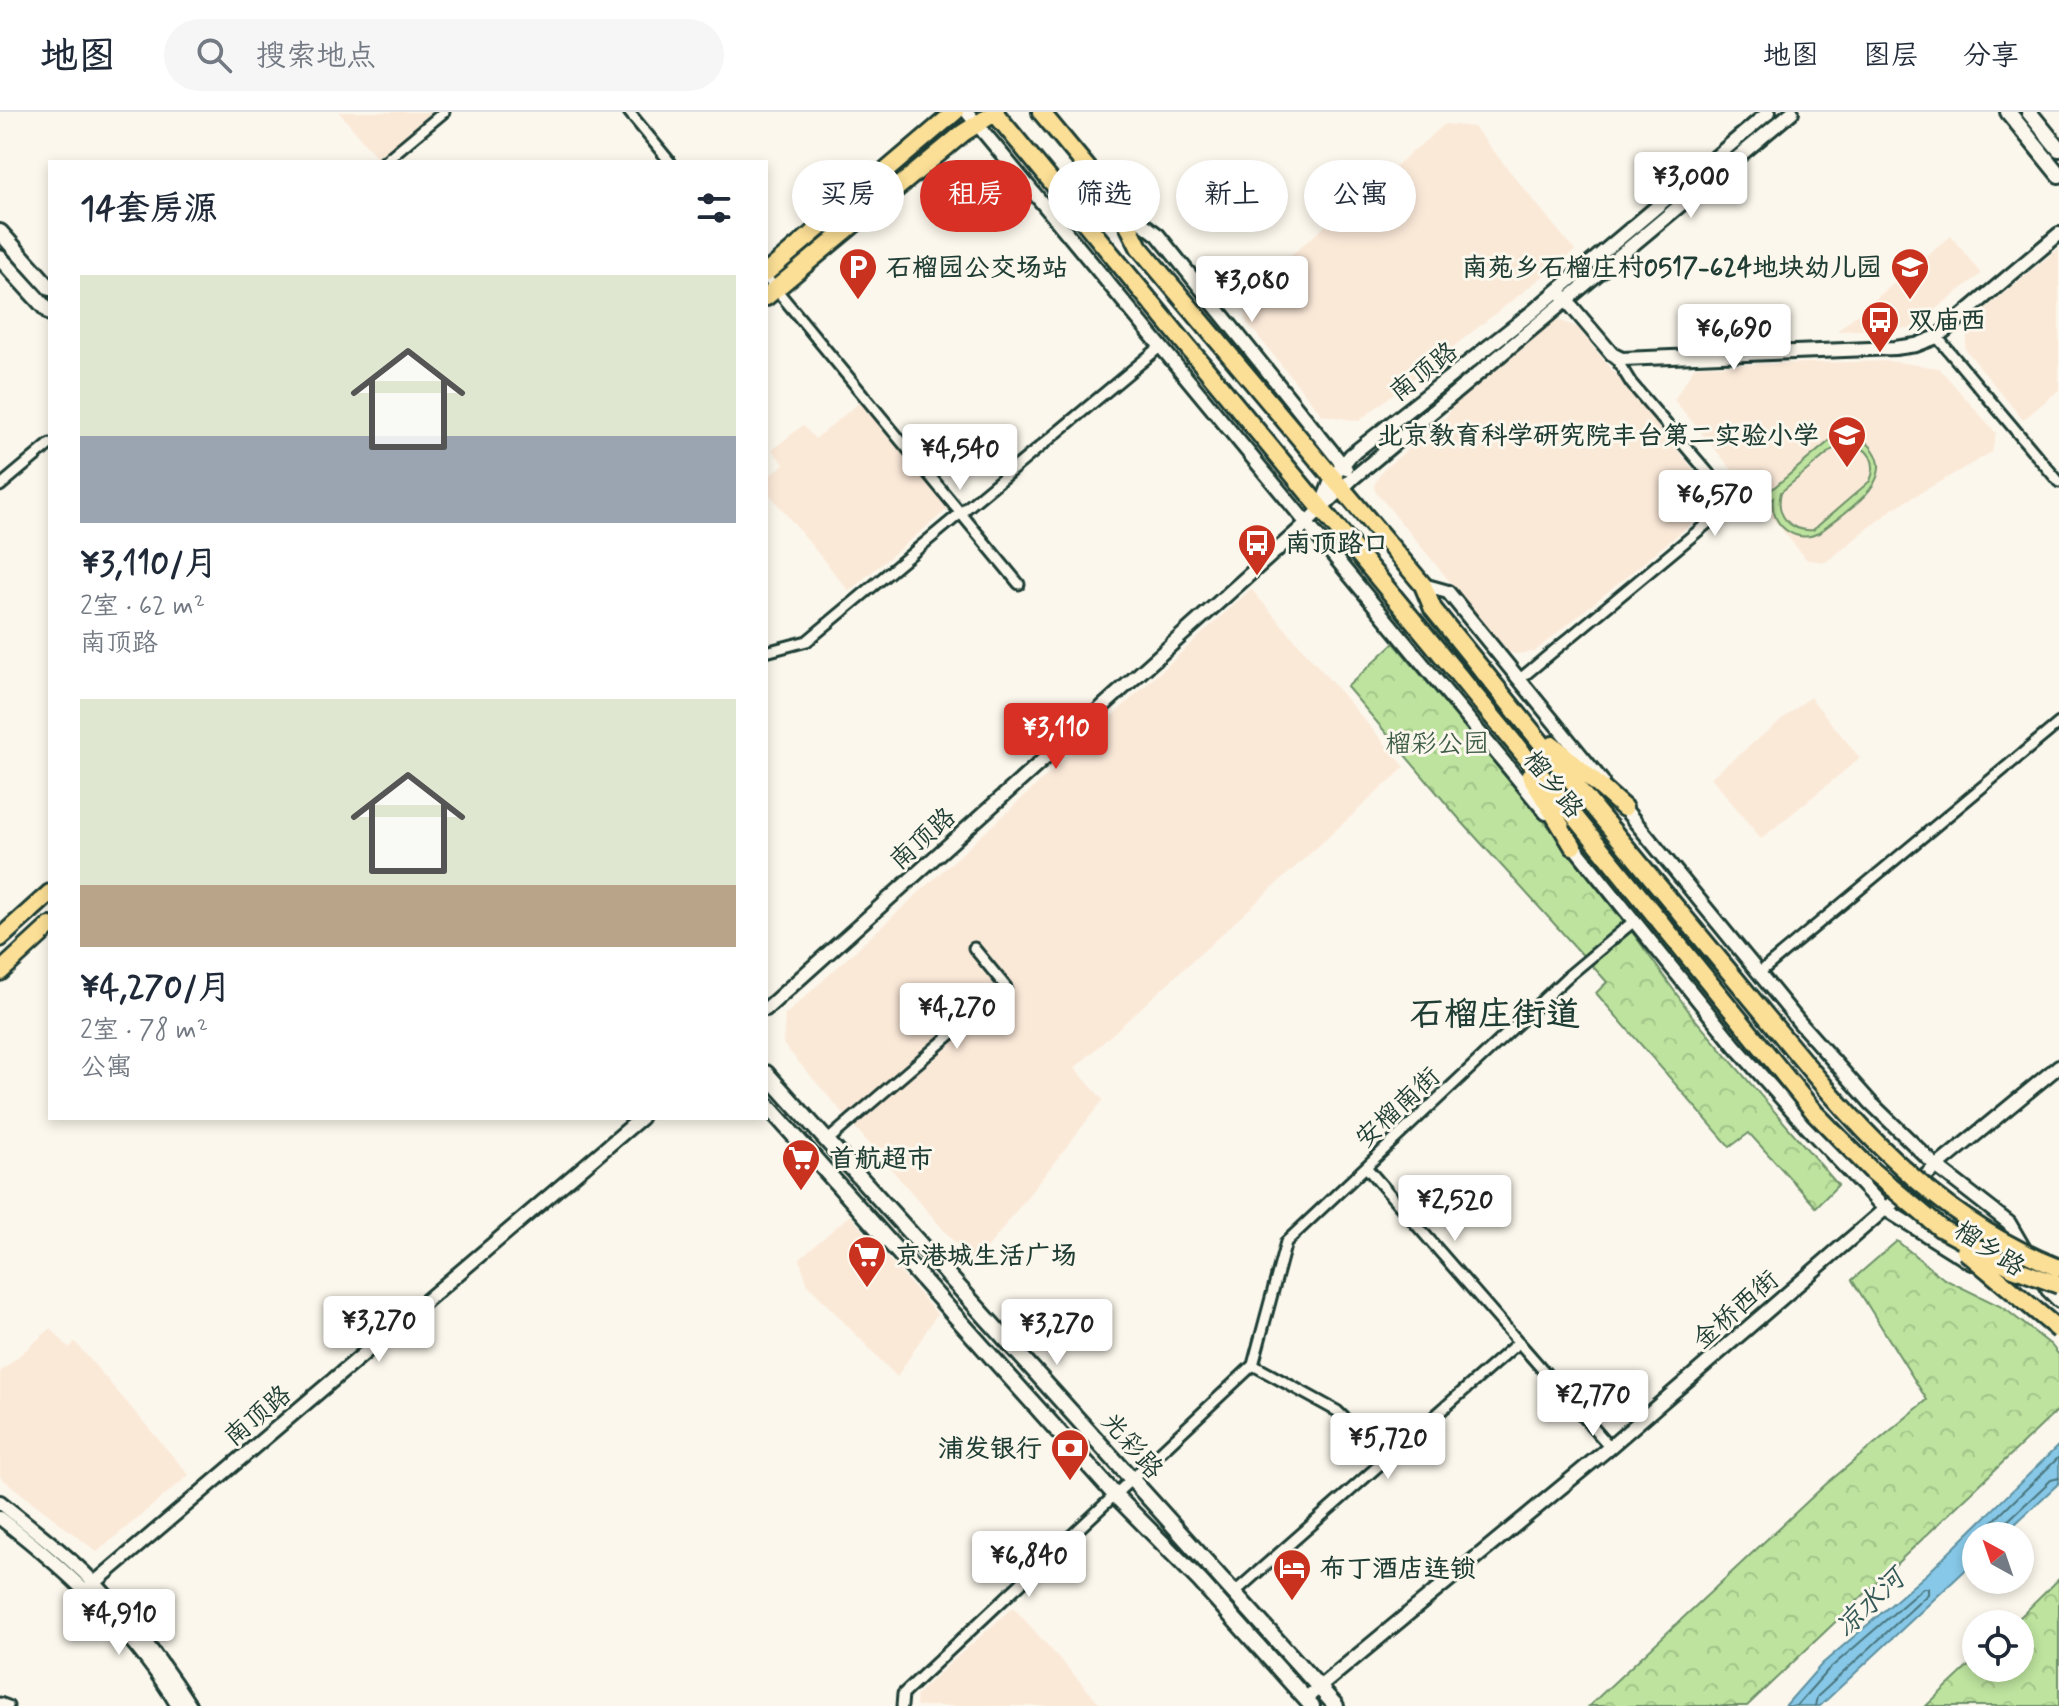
<!DOCTYPE html>
<html lang="zh">
<meta charset="utf-8">
<style>
:root{--surface:#fff;--page:#f6f6f7;--text:#1f2937;--muted:#747a83;--line:#e0e1e3;--accent:#d93025}
body{margin:0;font-family:Mynerve,"LXGW WenKai TC",sans-serif;background:var(--page);color:var(--text);height:100vh;display:flex;flex-direction:column;font-size:30px;white-space:nowrap}
*{box-sizing:border-box;margin:0}
p{font-size:26px;color:var(--muted)}
.icon{flex:none;width:44px;height:44px;fill:none;stroke:currentColor;stroke-width:2;stroke-linecap:round;stroke-linejoin:round}
.map{position:relative;flex:1;overflow:hidden}
.details{position:absolute;left:48px;top:48px;width:720px;height:960px;display:flex;flex-direction:column;background:var(--surface);border-radius:0px;box-shadow:0 4px 12px #0003}
.details>*{flex:none}
.banner{position:absolute;left:792px;top:48px;width:760px;height:72px;display:flex;gap:16px}
.needle{width:52px;rotate:320deg}
.tools{position:absolute;left:1962px;top:1410px;display:grid;gap:16px}
.tools a{display:grid;place-items:center;width:72px;height:72px;border-radius:50%;background:var(--surface);box-shadow:0 4px 12px #0003;font-size:40px}
.price{position:absolute;translate:-50% -68px;padding:0 18px;border-radius:8px;background:#fff;color:#222;font-size:26px;line-height:52px;filter:drop-shadow(0 2px 4px #0008)}
.price::after{content:'';position:absolute;left:50%;top:48px;width:24px;height:18px;margin-left:-12px;background:inherit;clip-path:polygon(0 0,100% 0,50% 100%)}
.price.current{background:var(--accent);color:#fff}
ul{padding:0;list-style:none}
li{display:grid;align-content:center;gap:16px;height:424px;padding:0 32px}
li span{display:grid;place-items:center;height:248px;border-radius:0px;color:#555}
li>.icon{margin-inline-start:auto}
span .icon{width:144px;height:144px;fill:#fffc;stroke-width:1}
li b{font-size:34px}
h2{display:flex;justify-content:space-between;align-items:center;height:96px;padding:0 32px;font-size:34px}
.tag{padding:0 28px;border-radius:36px;background:var(--surface);box-shadow:0 4px 12px #0003;font-size:28px;line-height:72px}
.tag.current{background:var(--accent);color:#fff}
header{display:flex;align-items:center;gap:48px;box-sizing:border-box;height:112px;padding:0 40px;background:var(--surface);border-bottom:2px solid var(--line)}
header strong{font-size:38px}
nav{display:flex;gap:44px;margin-inline-start:auto;font-size:28px}
.search{width:560px;height:72px;background:var(--page);display:flex;align-items:center;gap:20px;box-sizing:border-box;padding:0 28px;border-radius:44px;color:var(--muted);font-size:30px}
.map>svg:first-child{display:block}
.built{fill:#fbe9d8}
.forest{fill:url(#forest-crowns);stroke:#6e9069;stroke-width:2}
.pitch{fill:#bde39e;stroke:#6e9069;stroke-width:2;fill-rule:evenodd}
.water{fill:#87c8e8;stroke:#5d90a0;stroke-width:2}
.lines{fill:none;stroke-linecap:round;stroke-linejoin:round}
.shore{stroke:#49757c;stroke-width:2}
.minor-casing{stroke:#1f3d34;stroke-width:15}
.tertiary-casing{stroke:#1f3d34;stroke-width:18}
.secondary-casing{stroke:#1f3d34;stroke-width:20}
.primary-casing{stroke:#1f3d34;stroke-width:22}
.minor{stroke:#fbf7ec;stroke-width:9}
.tertiary{stroke:#fbf7ec;stroke-width:12}
.secondary{stroke:#fbf7ec;stroke-width:14}
.primary{stroke:#fbdf96;stroke-width:16}
.trunk-bridge-casing{stroke:#1f3d34;stroke-width:22;stroke-linecap:butt}
.trunk-bridge{stroke:#fbdf96;stroke-width:16}
.labels{text-anchor:middle;stroke-width:6;stroke-linejoin:round;paint-order:stroke}
.poi-label{font-size:26px;font-weight:bold;fill:#1f3d34;stroke:#fbf7ec;text-anchor:start}
.street-label{font-size:26px;fill:#1f3d34;stroke:#fbf7ec}
.park-label{font-size:26px;fill:#3f5e49;stroke:#fbf7ec}
.water-label{font-size:28px;font-style:italic;fill:#345958;stroke:#fbf7ec}
.district-label{font-size:34px;font-weight:bold;fill:#1f3d34;stroke:#fbf7ec}
</style>
<header>
<strong>地图</strong>
<div class="search"><svg class="icon" aria-label="search" viewBox="0 0 24 24"><circle cx="10" cy="10" r="6"/><path d="M15 15l6 6"/></svg>搜索地点</div>
<nav><a>地图</a><a>图层</a><a>分享</a></nav>
</header>
<div class="map">
<svg width="2059" height="1594" viewBox="0 0 2059 1594">
<defs>
<pattern id="forest-crowns" width="20" height="18" patternUnits="userSpaceOnUse" patternTransform="scale(2)"><rect width="20" height="18" fill="#bde39e"/><path d="M2 6a3 3 0 1 1 6 0M12 15a3 3 0 1 1 6 0" fill="none" stroke="#a2c489"/></pattern>
</defs>
<rect width="100%" height="100%" fill="#fbf7ec"/>
<filter id="ink" filterUnits="userSpaceOnUse"><feTurbulence type="fractalNoise" baseFrequency=".0125" numOctaves="2"/><feDisplacementMap in="SourceGraphic" scale="16" xChannelSelector="R" yChannelSelector="G"/><feConvolveMatrix kernelMatrix="1 2 1 2 8 2 1 2 1" color-interpolation-filters="sRGB"/></filter>
<g filter="url(#ink)">
<path class="built" d="M 339,0 L 438,0 L 379,48 Z
M 1445,12 L 1474,15 L 1575,139 L 1359,309 L 1322,303 L 1245,208 L 1249,179 Z
M 1951,124 L 1981,162 L 1911,216 L 1837,219 Z
M 2059,136 L 2059,278 L 2023,308 L 1965,237 L 1969,210 Z
M 1555,207 L 1577,215 L 1719,389 L 1534,540 L 1515,542 L 1508,540 L 1375,379 L 1374,373 L 1383,358 L 1446,305 L 1456,289 Z
M 1889,249 L 1939,256 L 1996,321 L 1992,340 L 1894,396 L 1826,450 L 1807,448 L 1674,288 L 1695,254 Z
M 860,290 L 948,397 L 849,479 L 766,378 L 766,367 L 784,352 L 772,338 L 803,313 L 815,327 Z
M 1251,477 L 1405,655 L 1075,956 L 1103,988 L 974,1153 L 783,932 L 785,903 Z
M 1810,585 L 1860,646 L 1761,727 L 1711,665 Z
M 850,1103 L 937,1202 L 897,1265 L 808,1173 L 801,1152 L 800,1146 Z
M 51,1216 L 69,1236 L 75,1230 L 189,1363 L 97,1440 L 0,1365 L 0,1260 Z
M 1013,1495 L 1102,1594 L 916,1594 L 917,1583 L 936,1564 Z"/>
<path class="forest" d="M 1394,531 L 1530,691 L 1638,828 L 1693,905 L 1838,1073 L 1816,1095 L 1749,1021 L 1730,1035 L 1596,881 L 1607,870 L 1461,709 L 1347,575 Z
M 1897,1129 L 1944,1167 L 2004,1196 L 2051,1233 L 2059,1243 L 2059,1297 L 1747,1594 L 1589,1594 L 1825,1373 L 1927,1288 L 1852,1168 Z
M 2059,1467 L 2059,1594 L 1926,1594 L 1976,1547 L 1976,1556 L 2020,1556 L 2020,1512 L 2013,1512 Z"/>
<path class="pitch" d="M 1851,311 L 1855,316 L 1847,324 C 1858,325 1868,329 1874,339 C 1896,372 1841,402 1819,421 C 1795,433 1769,412 1773,386 L 1770,388 L 1765,383 ZM 1850,331 C 1870,336 1878,351 1870,369 L 1813,418 C 1790,420 1775,403 1781,380 L 1839,332 Z"/>
<path class="water" d="M 2059,1333 L 2059,1371 L 2002,1424 L 1976,1424 L 1976,1448 L 1820,1594 L 1785,1594 L 1822,1552 L 1928,1461 Z"/>
<g class="lines">
<path class="shore" d="M 1978,1424 L 2059,1345
M 1998,1424 L 2001,1415 L 2051,1368 L 2059,1366
M 1796,1594 L 1828,1558 L 1923,1476 L 1928,1476 L 1928,1482 L 1817,1585 L 1815,1594"/>
<defs>
<path id="minor" d="M 629,0 L 670,50
M 384,50 L 444,0
M 766,165 L 1019,472
M 1937,225 L 2059,370
M 0,374 L 50,332
M 766,540 L 807,529 L 1161,234
M 1520,567 L 1727,395 L 1722,377 L 1631,271 L 1615,245
M 1759,861 L 2059,611
M 828,1028 L 1006,875 L 974,836
M 1366,1055 L 1610,1335
M 1253,1253 L 1286,1130 L 1566,866 L 1634,809
M 1234,1481 L 1519,1230
M 0,1591 L 8,1594
M 902,1594 L 903,1582 L 1253,1253 L 1337,1299 L 1387,1347"/>
<path id="tertiary" d="M 967,0 L 1546,701
M 1122,96 L 1158,123 L 1346,357
M 1562,183 L 1612,242 L 1622,247 L 1895,236 L 1916,233 L 1937,225 L 2059,122
M 1322,392 L 1332,366 L 1351,343 L 1531,201 L 1769,0
M 1423,473 L 1448,480 L 1602,669
M 1619,690 L 1799,910 L 1871,991 L 1937,1055 L 2009,1111 L 2048,1178 L 2059,1189
M 1568,727 L 1735,934 L 1807,1015 L 1885,1097 L 1971,1151
M 766,897 L 1308,410 L 1353,366 L 1792,0
M 0,1390 C 22,1408 46,1426 67,1445 C 115,1487 156,1541 190,1594
M 0,1406 C 66,1457 135,1521 178,1594
M 85,1479 L 641,1006
M 1305,1587 L 1610,1335 L 1885,1097 L 2059,954"/>
<path id="secondary" d="M 2008,0 L 2059,63
M 2029,0 L 2059,37
M 0,120 L 50,176
M 0,146 L 50,201
M 766,961 L 1336,1594
M 766,992 L 1115,1383 L 1200,1469 L 1312,1594"/>
<path id="primary" d="M 994,0 L 1577,707
M 1041,0 L 1118,93 L 1139,135 L 1423,473 L 1433,497 L 1593,695
M 766,161 L 955,0
M 766,185 L 963,21 L 996,0
M 1553,633 L 1624,696
M 1530,663 L 1573,734
M 0,826 L 50,781
M 0,860 L 50,814"/>
</defs>
<use href="#minor" class="minor-casing"/>
<use href="#tertiary" class="tertiary-casing"/>
<use href="#secondary" class="secondary-casing"/>
<use href="#primary" class="primary-casing"/>
<use href="#minor" class="minor"/>
<use href="#tertiary" class="tertiary"/>
<use href="#secondary" class="secondary"/>
<use href="#primary" class="primary"/>
<defs>
<path id="trunk-bridge" d="M 1593,695 C 1647,761 1702,826 1756,892 C 1844,999 1925,1103 2059,1156
M 1577,707 L 1815,1001 L 1872,1059 L 1940,1116 L 2013,1156 L 2059,1173
M 1965,1139 L 2059,1218"/>
</defs>
<use href="#trunk-bridge" class="trunk-bridge-casing"/>
<use href="#trunk-bridge" class="trunk-bridge"/>
</g>
</g>
<defs>
<symbol id="parking-pin" viewBox="-11 -11 22 30"><path d="M0 17L-7.5 6A9.5 9.5 0 1 1 7.5 6Z" fill="#c8321e" stroke="#fbf7ec"/><path d="M-3.5-5.5H1a3.5 3.5 0 0 1 0 7H-1V5.5H-3.5ZM-1-3.4V-.6H.8a1.4 1.4 0 0 0 0-2.8Z" fill="#fff"/></symbol>
<symbol id="school-pin" viewBox="-11 -11 22 30"><path d="M0 17L-7.5 6A9.5 9.5 0 1 1 7.5 6Z" fill="#c8321e" stroke="#fbf7ec"/><path d="M0-5L7-2L0 1L-7-2ZM-4 1L0 2.5L4 1V4Q0 6-4 4Z" fill="#fff"/></symbol>
<symbol id="bus-pin" viewBox="-11 -11 22 30"><path d="M0 17L-7.5 6A9.5 9.5 0 1 1 7.5 6Z" fill="#c8321e" stroke="#fbf7ec"/><path d="M-5-6H5V4H4V6H2V4H-2V6H-4V4H-5ZM-3.5-4V0h7V-4ZM-3.5 1.2v1.5H-2V1.2ZM2 1.2v1.5H3.5V1.2Z" fill="#fff"/></symbol>
<symbol id="supermarket-pin" viewBox="-11 -11 22 30"><path d="M0 17L-7.5 6A9.5 9.5 0 1 1 7.5 6Z" fill="#c8321e" stroke="#fbf7ec"/><path d="M-6-5.5h2.5l.6 2H6L4.5 2H-2.5L-4.4-4H-6ZM-1.5 3.2a1.3 1.3 0 1 0 .1 0ZM3 3.2a1.3 1.3 0 1 0 .1 0Z" fill="#fff"/></symbol>
<symbol id="bank-pin" viewBox="-11 -11 22 30"><path d="M0 17L-7.5 6A9.5 9.5 0 1 1 7.5 6Z" fill="#c8321e" stroke="#fbf7ec"/><path d="M-6-4H6V4H-6ZM0-2.3a2.3 2.3 0 1 0 0 4.6a2.3 2.3 0 1 0 0-4.6Z" fill="#fff"/></symbol>
<symbol id="hotel-pin" viewBox="-11 -11 22 30"><path d="M0 17L-7.5 6A9.5 9.5 0 1 1 7.5 6Z" fill="#c8321e" stroke="#fbf7ec"/><path d="M-6-4.5h1.5V1H6V5H4.5V3h-9V5H-6ZM-4 0a1.8 1.8 0 1 1 3.6 0ZM.5 0V-2.5h3Q6-2.5 6 0Z" fill="#fff"/></symbol>
</defs>
<g fill-rule="evenodd">
<use href="#parking-pin" x="836" y="133" width="44" height="60"/>
<use href="#school-pin" x="1888" y="133" width="44" height="60"/>
<use href="#bus-pin" x="1858" y="186" width="44" height="60"/>
<use href="#school-pin" x="1825" y="301" width="44" height="60"/>
<use href="#bus-pin" x="1235" y="409" width="44" height="60"/>
<use href="#supermarket-pin" x="779" y="1024" width="44" height="60"/>
<use href="#supermarket-pin" x="845" y="1121" width="44" height="60"/>
<use href="#bank-pin" x="1048" y="1314" width="44" height="60"/>
<use href="#hotel-pin" x="1270" y="1434" width="44" height="60"/>
</g>
<g class="labels">
<g class="poi-label">
<text x="886" y="164">石榴园公交场站</text>
<text x="1882" y="164" text-anchor="end">南苑乡石榴庄村0517-624地块幼儿园</text>
<text x="1908" y="217">双庙西</text>
<text x="1819" y="332" text-anchor="end">北京教育科学研究院丰台第二实验小学</text>
<text x="1285" y="440">南顶路口</text>
<text x="829" y="1055">首航超市</text>
<text x="895" y="1152">京港城生活广场</text>
<text x="1042" y="1345" text-anchor="end">浦发银行</text>
<text x="1320" y="1465">布丁酒店连锁</text>
</g>
<g class="street-label">
<text transform="translate(1423 259) rotate(-38)" y="9">南顶路</text>
<text transform="translate(1554 672) rotate(51)" y="9">榴乡路</text>
<text transform="translate(922 726) rotate(-42)" y="9">南顶路</text>
<text transform="translate(1397 995) rotate(-43)" y="9">安榴南街</text>
<text transform="translate(1990 1136) rotate(33)" y="9">榴乡路</text>
<text transform="translate(1735 1197) rotate(-41)" y="9">金桥西街</text>
<text transform="translate(257 1303) rotate(-40)" y="9">南顶路</text>
<text transform="translate(1133 1333) rotate(49)" y="9">光彩路</text>
</g>
<g class="park-label">
<text x="1437" y="640">榴彩公园</text>
</g>
<g class="water-label">
<text transform="translate(1869 1490) rotate(-44)" y="10">凉水河</text>
</g>
<g class="district-label">
<text x="1495" y="913">石榴庄街道</text>
</g>
</g>
</svg>
<div class="tools">
<a><svg class="needle" viewBox="-14 -14 28 28"><path d="M0-13l5 13h-10z" fill="#e53935"/><path d="M0 13l5-13h-10z" fill="#747a83"/></svg></a>
<a><svg class="icon" aria-label="locate" viewBox="0 0 24 24"><circle cx="12" cy="12" r="6"/><path d="M12 2v4M12 18v4M2 12h4M18 12h4"/></svg></a>
</div>
<b class="price" style="left:1691px;top:108px">¥3,000</b>
<b class="price" style="left:1252px;top:212px">¥3,080</b>
<b class="price" style="left:1734px;top:260px">¥6,690</b>
<b class="price" style="left:960px;top:380px">¥4,540</b>
<b class="price" style="left:1715px;top:426px">¥6,570</b>
<b class="price current" style="left:1056px;top:659px">¥3,110</b>
<b class="price" style="left:957px;top:939px">¥4,270</b>
<b class="price" style="left:1455px;top:1131px">¥2,520</b>
<b class="price" style="left:379px;top:1252px">¥3,270</b>
<b class="price" style="left:1057px;top:1255px">¥3,270</b>
<b class="price" style="left:1593px;top:1326px">¥2,770</b>
<b class="price" style="left:1388px;top:1369px">¥5,720</b>
<b class="price" style="left:1029px;top:1487px">¥6,840</b>
<b class="price" style="left:119px;top:1545px">¥4,910</b>
<div class="banner">
<a class="tag">买房</a>
<a class="tag current">租房</a>
<a class="tag">筛选</a>
<a class="tag">新上</a>
<a class="tag">公寓</a>
</div>
<section class="details">
<h2>14套房源<svg class="icon" aria-label="filters" viewBox="0 0 24 24"><path d="M4 7h16M4 17h16"/><circle cx="9" cy="7" r="2"/><circle cx="15" cy="17" r="2"/></svg></h2>
<ul>
<li><span style="background:linear-gradient(#dfe7d0 65%,#9aa5b1 0)"><svg class="icon" aria-label="home" viewBox="0 0 24 24"><path d="M3 11l9-7 9 7M6 9v11h12V9"/></svg></span><div><b>¥3,110/月</b><p>2室 · 62 m²</p><p>南顶路</p></div></li>
<li><span style="background:linear-gradient(#dfe7d0 75%,#b9a48a 0)"><svg class="icon" aria-label="home" viewBox="0 0 24 24"><path d="M3 11l9-7 9 7M6 9v11h12V9"/></svg></span><div><b>¥4,270/月</b><p>2室 · 78 m²</p><p>公寓</p></div></li>
</ul>
</section>
</div>
